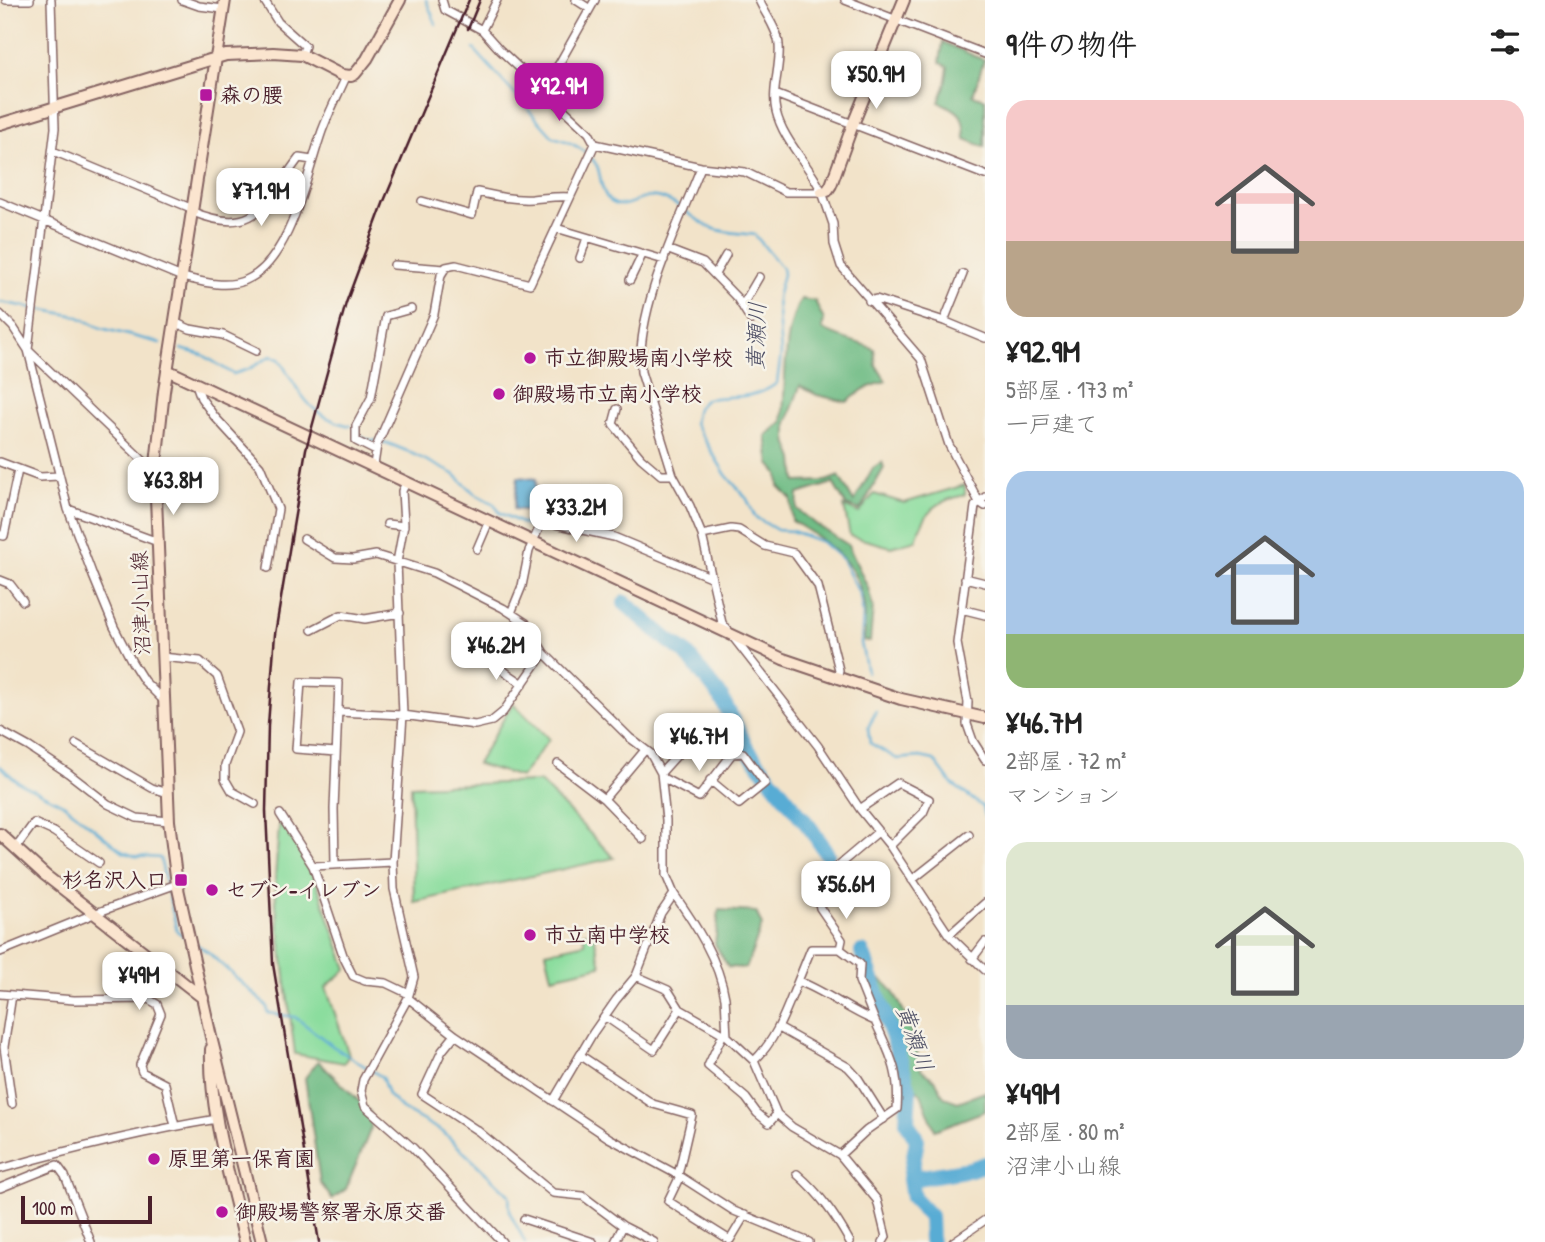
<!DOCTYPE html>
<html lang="ja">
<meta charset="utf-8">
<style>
:root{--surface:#fff;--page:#f2f2f2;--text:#222;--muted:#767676;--accent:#b5179e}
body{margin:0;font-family:"Patrick Hand","Klee One",sans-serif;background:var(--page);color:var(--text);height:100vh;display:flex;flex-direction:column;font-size:26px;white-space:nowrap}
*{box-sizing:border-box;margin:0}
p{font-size:23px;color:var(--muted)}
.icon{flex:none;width:38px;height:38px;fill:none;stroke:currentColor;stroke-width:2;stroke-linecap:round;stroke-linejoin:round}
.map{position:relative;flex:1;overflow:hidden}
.side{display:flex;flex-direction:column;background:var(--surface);width:560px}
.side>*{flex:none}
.scale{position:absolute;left:21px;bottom:18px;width:131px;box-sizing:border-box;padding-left:7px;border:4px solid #4a1f2b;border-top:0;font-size:19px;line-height:24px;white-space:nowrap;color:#4a1f2b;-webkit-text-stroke:5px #f7f3e8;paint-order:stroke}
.price{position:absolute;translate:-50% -60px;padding:0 16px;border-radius:14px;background:#fff;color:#222;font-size:23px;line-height:46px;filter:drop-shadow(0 2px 4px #0008)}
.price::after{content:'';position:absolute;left:50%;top:42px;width:21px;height:16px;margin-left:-10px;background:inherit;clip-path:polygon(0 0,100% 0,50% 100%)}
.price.on{background:var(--accent);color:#fff}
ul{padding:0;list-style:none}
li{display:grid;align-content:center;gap:14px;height:371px;padding:0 21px}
li span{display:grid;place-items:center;height:217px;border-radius:21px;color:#555}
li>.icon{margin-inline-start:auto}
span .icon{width:126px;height:126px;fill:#fffc;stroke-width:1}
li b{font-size:30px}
h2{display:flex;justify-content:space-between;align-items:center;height:84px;padding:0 21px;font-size:30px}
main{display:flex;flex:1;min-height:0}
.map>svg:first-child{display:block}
.green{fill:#8bdd9e;stroke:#6a7e64;stroke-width:2}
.forest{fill:#70bc85;stroke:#5d6e58;stroke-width:2}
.water{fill:#59acd4;stroke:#526680;stroke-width:2}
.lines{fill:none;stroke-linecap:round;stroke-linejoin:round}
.stream{stroke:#59acd4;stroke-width:2.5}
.river{stroke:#59acd4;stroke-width:16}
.street-casing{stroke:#856462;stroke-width:10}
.secondary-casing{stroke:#856462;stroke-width:14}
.street{stroke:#fff;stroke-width:7}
.secondary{stroke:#fbe5cf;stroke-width:10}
.rail{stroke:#4a1f2b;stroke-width:2.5}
.poi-dot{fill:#b5179e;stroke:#f7f3e8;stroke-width:2.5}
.labels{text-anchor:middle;stroke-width:5;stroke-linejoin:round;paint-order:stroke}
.poi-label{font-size:21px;font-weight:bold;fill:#4a1f2b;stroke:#f7f3e8;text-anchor:start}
.street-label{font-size:21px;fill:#4a1f2b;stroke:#f7f3e8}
.water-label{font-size:23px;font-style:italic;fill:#4f5066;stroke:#f7f3e8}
</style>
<main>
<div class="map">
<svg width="985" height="1242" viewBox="0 0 985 1242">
<rect width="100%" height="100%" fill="#f7f3e8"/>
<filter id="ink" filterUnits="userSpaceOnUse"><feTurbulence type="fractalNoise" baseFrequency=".0143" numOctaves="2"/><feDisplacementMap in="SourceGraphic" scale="14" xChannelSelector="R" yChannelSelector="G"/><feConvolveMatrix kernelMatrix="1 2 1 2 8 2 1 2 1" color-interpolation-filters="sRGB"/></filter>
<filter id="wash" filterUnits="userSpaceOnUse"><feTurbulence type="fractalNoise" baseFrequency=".00686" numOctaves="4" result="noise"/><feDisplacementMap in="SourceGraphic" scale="28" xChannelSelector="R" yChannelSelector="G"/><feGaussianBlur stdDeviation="1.57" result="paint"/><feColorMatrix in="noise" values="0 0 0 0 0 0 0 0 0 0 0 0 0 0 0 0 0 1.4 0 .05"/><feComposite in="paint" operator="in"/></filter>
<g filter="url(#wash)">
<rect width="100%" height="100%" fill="#f2e3c9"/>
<path class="green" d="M 965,485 L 965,495 C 935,501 925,511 916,540 L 891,547 L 850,536 L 844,506 L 859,513 L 874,494 L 904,503 Z
M 513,703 L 549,739 L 521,777 L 477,764 Z
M 540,782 L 614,858 L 414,902 L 411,786 Z
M 280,814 L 310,864 L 347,969 L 326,987 L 349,1055 L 344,1063 L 295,1054 L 276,905 L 275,877 Z
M 593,931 L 601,966 L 552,977 L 546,952 L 585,943 L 583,933 Z"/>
<path class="forest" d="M 943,42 L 984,60 L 973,95 L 985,99 L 985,147 L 965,139 C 964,113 961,112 939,102 L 945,86 L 948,67 L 940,62 Z
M 801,299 L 815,301 L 824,320 L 822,329 C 839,339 857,341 874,349 L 876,365 L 886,381 L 864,389 L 847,402 L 817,395 L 800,386 L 787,423 L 787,441 L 794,459 L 796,482 L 826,481 L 839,476 L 854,502 L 873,468 L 882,462 L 884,468 L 860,510 L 846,505 L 833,483 L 798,494 L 797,509 L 817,525 L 848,545 L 868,588 L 873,607 L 870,642 L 864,641 C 871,576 845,552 792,521 L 791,499 L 779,486 L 778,474 L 770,464 L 766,436 L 782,422 C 787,385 781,332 801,299 Z
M 719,910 L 756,912 L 762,925 L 746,968 L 728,967 L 715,944 Z
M 875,976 C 879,979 885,982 888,986 C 904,1002 916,1046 921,1069 L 936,1081 L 944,1097 L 958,1102 L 985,1092 L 985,1111 L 935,1130 L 921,1094 L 910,1083 Z
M 318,1061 L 370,1112 L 371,1128 L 346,1189 L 332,1199 L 320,1182 L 305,1078 Z"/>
<path class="water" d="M 518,477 L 536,479 L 533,511 L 514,509 Z"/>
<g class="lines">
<path class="stream" d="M 426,0 L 436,24
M 474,49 L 553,137 C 570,141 589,151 597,166 C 602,178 600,192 610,201 C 624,213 641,194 656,197 C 677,200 693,220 712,228 C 724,233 741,233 755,235 L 782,268 L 783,274 L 777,298 L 781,354 L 777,383 C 756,400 732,395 706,399 L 697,408 L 694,423 L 726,475 L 747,499 L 755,517 L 777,530 L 792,531 L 822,542 L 842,559 L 860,595 L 863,615 L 861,643 L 867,672
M 0,302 L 77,316 L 101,328 L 160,343
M 181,349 L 203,355 L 233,374 L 249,369 L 271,356 L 279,359 C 301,394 307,415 350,426
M 361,436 L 365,439 L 387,443 L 407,451 L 454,474 L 475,494 L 494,504 L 500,513 L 532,528
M 876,711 L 868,728 L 870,743 L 897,759 L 920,757 L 934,760 L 951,783 L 983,807 L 985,816
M 0,766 L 18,782 L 65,805 L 123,852 L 135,856 L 160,858 L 177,931 L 184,936
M 193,942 L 208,952 L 267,1006 L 268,1013 L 295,1017 L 334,1047 L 382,1077 L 388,1095 L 402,1109 L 443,1132 L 509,1195 L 510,1213 L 525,1242"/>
<path class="river" d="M 625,603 L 668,640 L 685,652 L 721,697 L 747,749 L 811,829 L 827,854
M 862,952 L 894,1040 L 909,1090 L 907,1122 L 917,1140 L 910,1179 L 913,1198 L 930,1216 L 931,1240
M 910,1179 L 971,1169 L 985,1164"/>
</g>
</g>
<g filter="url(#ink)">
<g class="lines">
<defs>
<path id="street" d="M 6,0 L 30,0
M 51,0 L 55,128 L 28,350 L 68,509 L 93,576 L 114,627 L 132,662 L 144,681 L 163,700
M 182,0 L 199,6 L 223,9
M 264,0 L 278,22 L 305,46 L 302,55
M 442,0 L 445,10 L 482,30 L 500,50 L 589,133 L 595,144 L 701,167 L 745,172 L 786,192 L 822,192 L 833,224 L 834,244 L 841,266 L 921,359 L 949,445 L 979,502 L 985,506
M 576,0 L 590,9
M 759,0 C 765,14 778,30 779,45 C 781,67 771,89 776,111 C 783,141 809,164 822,192
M 845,0 L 985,54
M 482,30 L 497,0
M 542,88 L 559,64 L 595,0
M 775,94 L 985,175
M 53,151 L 193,209
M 701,167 C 678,226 636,308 641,372 L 673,475 L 690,506 L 702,535 L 722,623 L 818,746 L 860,809 L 890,846 L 949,935 L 985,970
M 422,201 L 472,215 L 477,192 C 495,196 513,200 532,199 C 545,198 557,196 570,197
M 0,202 L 182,277 C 203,282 226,289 246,280 C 291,261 307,173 322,131 C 329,112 338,95 346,77
M 193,212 C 257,238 265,203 299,158 L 312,160
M 556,228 L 664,260
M 669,250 L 703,263 L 737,298 L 751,320
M 580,258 L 587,238
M 394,265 L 445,269
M 715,274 L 726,255
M 630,280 L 642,255
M 869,301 L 876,299 L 944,321 L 985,338
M 742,306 L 759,277
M 0,314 L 13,327 L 28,350 L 155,472
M 944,321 L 963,274
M 174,322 L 190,329 L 223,335 L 256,351
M 196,384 L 201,398 L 214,416 L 260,466 L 278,509 L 268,568
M 617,409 L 613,424 L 641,458 L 661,475 L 673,475
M 376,451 L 356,441 L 356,426 L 371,398 L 386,316 L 411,309
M 0,462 L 40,477 L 59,476
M 374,465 L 377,445 L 434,314 L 441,275 L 446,267 L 456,265 L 530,284 L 595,144
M 407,481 L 402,491 L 404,524 L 397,562 L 403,715 L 393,862 L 394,889 L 414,977 L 408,998 L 363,1080 L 361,1091 L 365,1106 L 413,1148 L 502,1242
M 985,497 L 975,506 L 957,643 L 968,702 L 967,724 L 973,741 L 985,760
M 68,509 L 158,542
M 387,524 L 404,526
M 0,535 L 4,536 L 18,470
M 702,535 L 731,529 L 739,530 L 765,546 L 794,553 L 818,586 L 839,670 L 837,679
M 304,539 L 335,558 L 353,559 L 376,555 L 434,573 L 503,608 L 526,623 L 544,653 L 630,738 L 650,753 L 661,773 L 666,820 L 666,875 L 674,894 L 661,913 L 636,976 L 616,1000 L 593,1033 L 553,1101
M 477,549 L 489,521
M 965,578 L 985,583
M 0,580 L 10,584 L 23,601
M 961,609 L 985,615
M 511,613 L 522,586 L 529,551 L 542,521 L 614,537 L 710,577
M 312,630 L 341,615 L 365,619 L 400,613
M 162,657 L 200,661 L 217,676 L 237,732 L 225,765 L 225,779 L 232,791 L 255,804
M 485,658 L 523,684
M 338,712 L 403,715 L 475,725 L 492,721 L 503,712 L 544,653
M 0,731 L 29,747 L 68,773 L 108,804 L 137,818 L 169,821
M 76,744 L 152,788 L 168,793
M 558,764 L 604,799 L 643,839
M 661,773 L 704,725 L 732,754 L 743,753 L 765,783 L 739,804 L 710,780
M 663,778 L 699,797 L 732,754
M 604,799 L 645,750
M 860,809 L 898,783 L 929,799 L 923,813 L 890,846
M 280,814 L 313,866 L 344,958 L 353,976 L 365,981 L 386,983 L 409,994
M 15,849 L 34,823 L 54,832 L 99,863
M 335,865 L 334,809 L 339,683 L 301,682 L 296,749 L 336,752
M 313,866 L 393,862
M 912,880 L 969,835
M 674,894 C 695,924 719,960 725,998 C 726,1010 726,1023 727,1036 L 754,1061 L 777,1114 L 792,1127 L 840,1155 L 877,1200 L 886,1237 L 883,1242
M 949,935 L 985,903
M 0,952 L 96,913 L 177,884
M 972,959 L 985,942
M 636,976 L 668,990 L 680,1009
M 798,981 L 811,949 L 840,949
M 0,994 L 74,1000 L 148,999 L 157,1004 L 161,1014 L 140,1065 L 142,1072 L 165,1084 L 175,1126
M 408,998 L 455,1035 L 609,1138 L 678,1175 L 734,1211 L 809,1242
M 606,1017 L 654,1050 L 680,1009 L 727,1036
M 875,1021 L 859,981 L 860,964 L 840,949 L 842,940 L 820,908 L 817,894 L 821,880 L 878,832
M 779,1028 L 848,1067 L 858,1078 L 884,1119
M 723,1034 L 708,1066 L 746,1098 L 757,1113 L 769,1123 L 777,1114
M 455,1035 L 442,1051 L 422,1094 L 478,1131 L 553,1193 L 583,1196 L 623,1226 L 654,1242
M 580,1055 L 653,1104 L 692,1115 L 678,1175
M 754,1061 C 777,1039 786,1010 798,981 C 825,991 848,1010 875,1021 C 890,1055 900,1070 897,1109 L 867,1130 L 840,1155
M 12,1104 L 4,1047 L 12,995
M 0,1169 C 71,1149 144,1131 217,1119
M 797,1174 C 820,1194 835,1215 850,1242
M 680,1176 L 668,1201 L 730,1240 L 745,1215
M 0,1188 L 57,1165 L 65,1176 L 91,1242
M 524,1219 L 593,1242
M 615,1242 L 623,1226
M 953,1242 L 985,1220"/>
<path id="secondary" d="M 225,0 L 164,391 L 155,473 L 169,821 L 177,884 L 211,1037 L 262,1242
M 0,124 L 226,55 L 273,53 L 302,55 L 341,75 L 351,76 L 355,74 L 367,59 L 400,0
M 822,192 L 827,191 L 831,185 L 853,124 L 904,0
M 167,370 L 783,659 L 901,699 L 985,718
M 0,834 L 45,875 L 203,998
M 211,1049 C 209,1114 231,1179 245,1242"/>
</defs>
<use href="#street" class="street-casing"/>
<use href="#secondary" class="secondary-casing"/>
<use href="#street" class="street"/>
<use href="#secondary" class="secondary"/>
<path class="rail" d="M 468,29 L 480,0
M 319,1242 L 273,964 L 266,811 L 268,725 L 275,634 L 306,449 L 346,303 L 384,201 L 469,0"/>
</g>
</g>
<g class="poi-dot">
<rect x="199" y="88" width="14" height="14" rx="3.5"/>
<circle cx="530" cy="358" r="7"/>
<circle cx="499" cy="394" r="7"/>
<rect x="174" y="873" width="14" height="14" rx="3.5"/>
<circle cx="212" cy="890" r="7"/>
<circle cx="530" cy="935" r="7"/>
<circle cx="154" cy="1159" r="7"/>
<circle cx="222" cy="1212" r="7"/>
</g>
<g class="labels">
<g class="poi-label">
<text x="220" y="102">森の腰</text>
<text x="544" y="365">市立御殿場南小学校</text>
<text x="513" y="401">御殿場市立南小学校</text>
<text x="167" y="887" text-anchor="end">杉名沢入口</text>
<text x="226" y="897">セブン-イレブン</text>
<text x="544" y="942">市立南中学校</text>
<text x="168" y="1166">原里第一保育園</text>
<text x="236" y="1219">御殿場警察署永原交番</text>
</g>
<g class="street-label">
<text transform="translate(141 603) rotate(-92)" y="7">沼津小山線</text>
</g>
<g class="water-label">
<text transform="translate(756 336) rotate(-88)" y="8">黄瀬川</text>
<text transform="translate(915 1038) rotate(71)" y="8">黄瀬川</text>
</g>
</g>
</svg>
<div class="scale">100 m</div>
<b class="price" style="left:876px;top:111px">¥50.9M</b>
<b class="price on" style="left:559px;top:123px">¥92.9M</b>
<b class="price" style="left:261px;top:228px">¥71.9M</b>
<b class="price" style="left:173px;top:517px">¥63.8M</b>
<b class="price" style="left:576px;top:544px">¥33.2M</b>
<b class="price" style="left:496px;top:682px">¥46.2M</b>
<b class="price" style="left:699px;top:773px">¥46.7M</b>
<b class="price" style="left:846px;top:921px">¥56.6M</b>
<b class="price" style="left:139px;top:1012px">¥49M</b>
</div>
<section class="side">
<h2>9件の物件<svg class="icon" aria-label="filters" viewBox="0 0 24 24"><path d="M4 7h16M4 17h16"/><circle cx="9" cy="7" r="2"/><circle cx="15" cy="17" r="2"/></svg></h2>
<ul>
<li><span style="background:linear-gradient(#f6c9c9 65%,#b9a48a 0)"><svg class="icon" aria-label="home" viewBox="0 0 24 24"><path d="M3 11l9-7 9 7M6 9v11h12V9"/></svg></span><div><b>¥92.9M</b><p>5部屋 · 173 m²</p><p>一戸建て</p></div></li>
<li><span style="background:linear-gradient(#a9c7e8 75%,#8fb573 0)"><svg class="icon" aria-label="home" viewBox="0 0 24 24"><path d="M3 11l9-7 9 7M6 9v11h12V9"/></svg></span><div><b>¥46.7M</b><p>2部屋 · 72 m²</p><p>マンション</p></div></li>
<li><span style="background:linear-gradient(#dfe7d0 75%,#9aa5b1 0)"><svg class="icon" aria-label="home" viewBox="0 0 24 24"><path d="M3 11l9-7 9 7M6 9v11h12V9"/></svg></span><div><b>¥49M</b><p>2部屋 · 80 m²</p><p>沼津小山線</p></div></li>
</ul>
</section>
</main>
